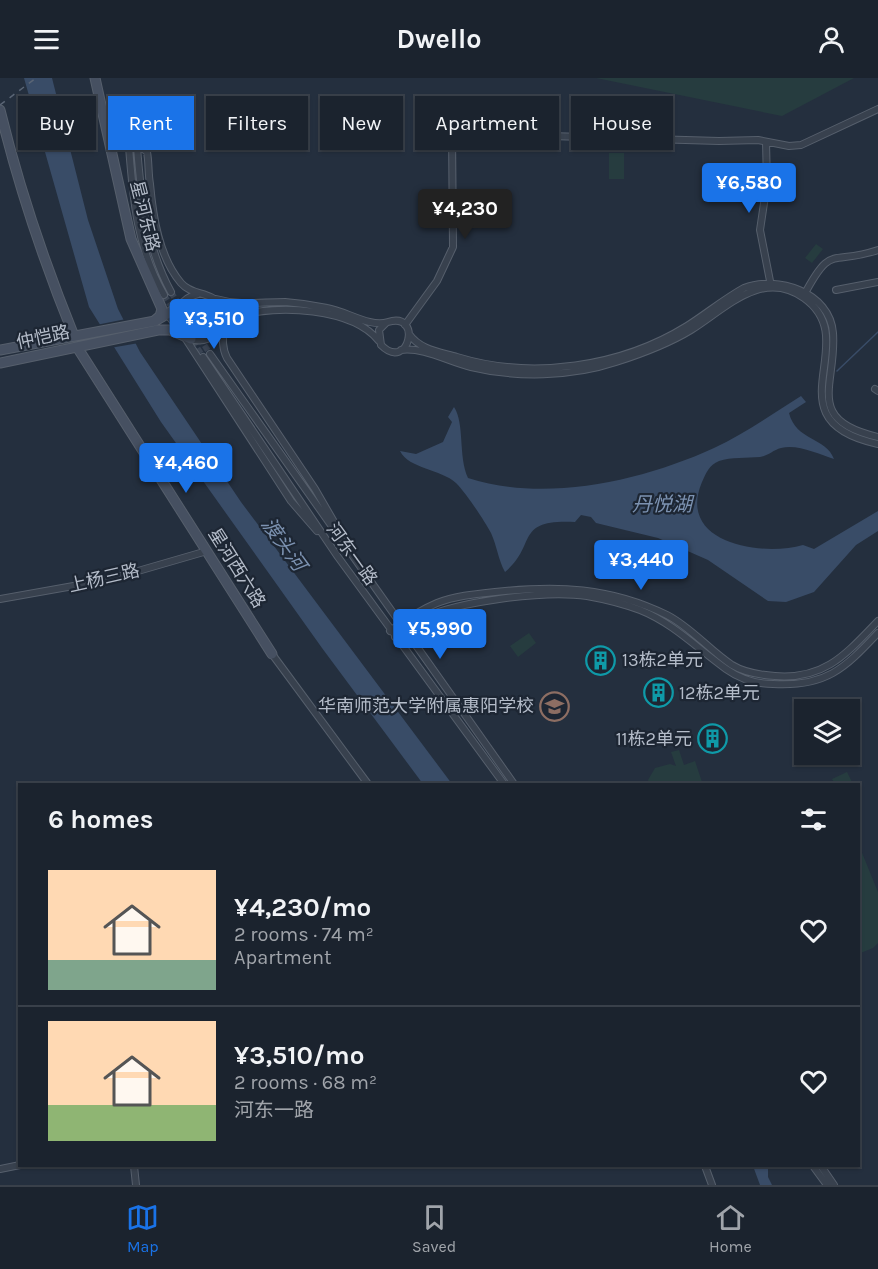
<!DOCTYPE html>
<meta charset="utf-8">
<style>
:root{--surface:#1b232e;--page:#242b36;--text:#f1f3f6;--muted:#a0a4aa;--line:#39404a;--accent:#1a73e8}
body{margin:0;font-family:Karla,"Noto Sans SC",sans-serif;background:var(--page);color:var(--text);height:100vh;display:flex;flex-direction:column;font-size:22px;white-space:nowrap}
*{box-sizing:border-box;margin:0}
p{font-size:20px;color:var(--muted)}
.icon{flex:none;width:33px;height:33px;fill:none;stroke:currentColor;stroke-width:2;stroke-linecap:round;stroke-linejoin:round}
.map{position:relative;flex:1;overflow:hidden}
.drawer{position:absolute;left:18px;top:705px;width:842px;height:384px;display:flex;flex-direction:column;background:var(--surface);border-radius:0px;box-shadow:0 2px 4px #0004,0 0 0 2px var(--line)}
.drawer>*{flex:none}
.hud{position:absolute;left:18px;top:18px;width:843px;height:54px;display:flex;gap:12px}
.controls{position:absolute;left:794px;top:621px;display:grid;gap:12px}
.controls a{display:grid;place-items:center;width:66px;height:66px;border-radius:0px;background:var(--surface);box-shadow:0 2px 4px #0004,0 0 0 2px var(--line);font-size:30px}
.price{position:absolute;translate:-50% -51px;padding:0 14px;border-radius:6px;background:var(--accent);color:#fff;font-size:20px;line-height:39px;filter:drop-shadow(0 2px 3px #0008)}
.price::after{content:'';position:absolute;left:50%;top:36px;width:18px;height:14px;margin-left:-9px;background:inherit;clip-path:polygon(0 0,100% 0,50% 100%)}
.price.current{background:#222;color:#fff}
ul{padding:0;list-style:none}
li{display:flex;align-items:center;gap:18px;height:150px;padding:0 30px}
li+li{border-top:2px solid var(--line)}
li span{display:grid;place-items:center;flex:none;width:168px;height:120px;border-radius:0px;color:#555}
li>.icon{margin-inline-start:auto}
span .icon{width:72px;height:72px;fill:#fffc;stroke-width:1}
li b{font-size:26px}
h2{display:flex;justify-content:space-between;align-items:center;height:72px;padding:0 30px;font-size:26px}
.tag{padding:0 21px;border-radius:0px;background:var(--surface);box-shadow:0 2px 4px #0004,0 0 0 2px var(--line);font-size:21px;line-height:54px}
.tag.current{background:var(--accent);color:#fff}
header{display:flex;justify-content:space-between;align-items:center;height:78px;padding:0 30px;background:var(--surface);font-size:27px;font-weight:700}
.tabs{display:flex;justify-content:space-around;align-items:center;height:84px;border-top:2px solid var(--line);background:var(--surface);font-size:16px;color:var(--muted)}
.tabs a{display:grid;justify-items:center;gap:3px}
.tabs .current{color:var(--accent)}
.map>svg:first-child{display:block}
.green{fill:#263c3f}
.water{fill:#394c67}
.pier{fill:#242f3e}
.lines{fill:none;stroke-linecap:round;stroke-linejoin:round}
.stream{stroke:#394c67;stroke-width:1.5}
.street-tunnel{stroke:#3a4453;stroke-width:6;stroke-dasharray:6 3;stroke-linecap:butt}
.street-casing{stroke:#565f6c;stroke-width:8}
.secondary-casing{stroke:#565f6c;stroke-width:11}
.street{stroke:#38414e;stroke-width:6}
.secondary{stroke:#465061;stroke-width:9}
.rail{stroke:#5a6575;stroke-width:1.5;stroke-dasharray:6 6;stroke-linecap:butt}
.labels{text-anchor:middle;stroke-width:4.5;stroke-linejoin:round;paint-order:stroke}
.street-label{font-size:18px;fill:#b4bcc9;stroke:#1d2633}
.poi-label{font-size:18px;fill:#b4bcc9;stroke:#1d2633;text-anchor:start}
.water-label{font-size:20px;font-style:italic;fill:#7c92b1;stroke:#1d2633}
</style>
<header><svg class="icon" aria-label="menu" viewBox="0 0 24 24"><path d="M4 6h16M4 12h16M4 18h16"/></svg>Dwello<svg class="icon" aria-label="person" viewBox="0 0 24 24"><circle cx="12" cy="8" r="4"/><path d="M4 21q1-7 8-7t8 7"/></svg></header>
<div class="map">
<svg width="878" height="1107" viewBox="0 0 878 1107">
<rect width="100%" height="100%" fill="#242f3e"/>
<path class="green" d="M 596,0 L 854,0 L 782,38 Z
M 609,75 L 624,75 L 624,101 L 609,101 Z
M 816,166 L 823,171 L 812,185 L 805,180 Z
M 529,555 L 536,565 L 518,579 L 510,568 Z
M 679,672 L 684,687 L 695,683 L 702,704 L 649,706 L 648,702 L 655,690 L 670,686 L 676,688 L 671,674 Z
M 847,694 L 853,706 L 835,706 L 832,701 Z
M 858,765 L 878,814 L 878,865 L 873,870 L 858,876 Z"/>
<path class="water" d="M 24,0 L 52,0 L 88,142 L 118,231 L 140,274 L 241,424 L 452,706 L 423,706 L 322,570 L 161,344 L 89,229 Z
M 801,318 L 806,324 L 789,335 C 796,363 826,359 834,381 C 818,376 798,366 781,370 C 773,372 768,378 760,379 C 747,380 731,379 719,383 C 709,387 706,395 702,404 C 676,465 761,479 803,467 L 814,471 L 878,433 L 878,453 L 856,467 L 814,514 L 786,524 L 768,523 L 708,482 L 658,460 L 596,445 L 591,439 L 581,437 L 575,444 C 513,441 538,467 505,494 C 498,481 497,468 491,455 C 484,442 466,415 456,405 C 441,391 409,391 400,373 L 416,376 L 443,364 L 452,344 L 448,339 L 454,329 C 465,346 458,378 468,400 C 545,425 642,403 714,370 C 744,356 772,336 801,318 Z
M 753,1088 L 768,1088 L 768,1099 L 772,1107 L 760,1107 Z"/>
<path class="pier" d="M 126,241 L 139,265 L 110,270 L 96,247 Z"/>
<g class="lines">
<path class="stream" d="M 837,293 L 878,254"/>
<path class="street-tunnel" d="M 171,214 L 210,276
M 164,217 L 203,279"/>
<defs>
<path id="street" d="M 766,64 L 767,105 L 760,152 L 771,208
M 111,69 L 141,69 L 147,74 C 149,84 148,95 150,106 C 153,139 159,179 181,205 C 192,218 211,213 220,227 C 230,241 217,261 227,280 L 315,411 L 337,449
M 129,69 C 133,121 137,170 164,217
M 137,69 C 141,120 146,168 171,214
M 836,212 L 878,204
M 803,219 C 832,164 830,188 878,172
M 216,221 C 240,228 261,224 285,224 C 299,225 313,227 327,230 C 346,233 370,250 388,244 C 423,233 409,295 381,267 L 379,252 L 386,245
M 166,235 L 180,252 L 291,423 L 317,453
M 405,247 L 437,203 L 453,169 L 452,55 L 719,63 L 758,62 L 789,68 L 801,67 L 878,31
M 178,248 C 174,232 182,220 198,216
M 409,256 C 420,272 440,274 457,279 C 532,302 621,289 687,248 C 706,236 724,221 744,210 C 777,197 830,214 833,255 C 837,306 803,342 878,359
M 189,260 C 213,271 219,244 239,238 C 276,226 353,230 379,263
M 401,272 C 424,269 449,284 471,289 C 516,300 571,299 616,284 C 641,276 668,266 691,252 C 725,231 762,190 804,220 C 866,264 767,342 878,366
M 210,276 L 514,706
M 203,279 L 338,479 L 504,706
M 875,311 L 878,313
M 0,521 L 107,502 L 207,473
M 390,553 C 405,542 420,532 437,525 C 455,518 476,516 495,514 C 557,507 610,509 667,537 C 692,550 709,572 732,587 C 745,595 760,597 775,598 C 825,602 846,576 878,543
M 395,559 C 403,553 412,546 421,541 C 458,523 546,512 587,518 C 604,521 624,526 640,532 C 673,545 698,571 726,591 C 740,601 757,606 773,606 C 826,609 844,591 878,555
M 272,576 L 368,706
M 134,1088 L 136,1107
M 705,1088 L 712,1107
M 813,1088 L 827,1107
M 821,1088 L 834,1107
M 0,1091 L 20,1087"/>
<path id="secondary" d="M 95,0 L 131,161 L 162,231 L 160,238 L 154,243
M 0,32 C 19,110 44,184 74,258
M 77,269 L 272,576
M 0,272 L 155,243 L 179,229
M 0,285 L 158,252 L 170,252 L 191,261"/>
</defs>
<use href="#street" class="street-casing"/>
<use href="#secondary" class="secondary-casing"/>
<use href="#street" class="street"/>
<use href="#secondary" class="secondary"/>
<path class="rail" d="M 0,27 L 36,0"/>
</g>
<defs>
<symbol id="building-ring" viewBox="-11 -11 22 22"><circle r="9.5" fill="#1d2633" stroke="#0f9aa8" stroke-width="1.5"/><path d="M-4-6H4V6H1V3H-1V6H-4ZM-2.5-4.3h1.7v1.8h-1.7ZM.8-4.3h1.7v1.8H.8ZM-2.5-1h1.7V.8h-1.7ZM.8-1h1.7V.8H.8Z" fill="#0f9aa8"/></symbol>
<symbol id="school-ring" viewBox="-11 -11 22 22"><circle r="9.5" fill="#1d2633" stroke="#8d6e63" stroke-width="1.5"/><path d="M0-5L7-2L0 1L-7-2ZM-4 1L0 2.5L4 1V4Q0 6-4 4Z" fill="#8d6e63"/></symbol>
</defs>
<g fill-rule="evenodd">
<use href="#building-ring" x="584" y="566" width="33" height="33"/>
<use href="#building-ring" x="642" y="598" width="33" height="33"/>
<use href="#school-ring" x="538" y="612" width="33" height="33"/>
<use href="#building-ring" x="696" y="644" width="33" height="33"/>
</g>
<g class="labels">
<g class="street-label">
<text transform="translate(145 138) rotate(76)" y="6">星河东路</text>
<text transform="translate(43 259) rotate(-12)" y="6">仲恺路</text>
<text transform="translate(352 476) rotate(54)" y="6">河东一路</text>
<text transform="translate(237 490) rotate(58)" y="6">星河西六路</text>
<text transform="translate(104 500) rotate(-13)" y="6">上杨三路</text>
</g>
<g class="poi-label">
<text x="622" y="588">13栋2单元</text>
<text x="679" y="621">12栋2单元</text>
<text x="534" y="634" text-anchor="end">华南师范大学附属惠阳学校</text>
<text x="692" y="667" text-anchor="end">11栋2单元</text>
</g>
<g class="water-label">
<text x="662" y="433">丹悦湖</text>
<text transform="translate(284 466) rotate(54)" y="7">渡头河</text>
</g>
</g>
</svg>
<div class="controls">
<a><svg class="icon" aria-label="layers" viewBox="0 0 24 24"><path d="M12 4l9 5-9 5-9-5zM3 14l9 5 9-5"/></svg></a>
</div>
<b class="price" style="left:749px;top:136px">¥6,580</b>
<b class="price current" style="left:465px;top:162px">¥4,230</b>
<b class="price" style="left:214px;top:272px">¥3,510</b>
<b class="price" style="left:186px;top:416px">¥4,460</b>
<b class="price" style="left:641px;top:513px">¥3,440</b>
<b class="price" style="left:440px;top:582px">¥5,990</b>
<div class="hud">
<a class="tag">Buy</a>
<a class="tag current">Rent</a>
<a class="tag">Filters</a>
<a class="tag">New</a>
<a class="tag">Apartment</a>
<a class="tag">House</a>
</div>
<section class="drawer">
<h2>6 homes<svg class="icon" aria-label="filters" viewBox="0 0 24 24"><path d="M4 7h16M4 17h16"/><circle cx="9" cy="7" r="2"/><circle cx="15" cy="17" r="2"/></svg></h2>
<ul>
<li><span style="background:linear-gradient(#ffd9b3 75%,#7fa58c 0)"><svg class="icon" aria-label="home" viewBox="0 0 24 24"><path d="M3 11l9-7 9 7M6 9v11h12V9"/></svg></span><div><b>¥4,230/mo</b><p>2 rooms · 74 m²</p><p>Apartment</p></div><svg class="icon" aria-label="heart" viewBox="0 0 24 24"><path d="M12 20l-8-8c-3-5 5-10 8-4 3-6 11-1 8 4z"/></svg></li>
<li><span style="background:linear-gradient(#ffd9b3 70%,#8fb573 0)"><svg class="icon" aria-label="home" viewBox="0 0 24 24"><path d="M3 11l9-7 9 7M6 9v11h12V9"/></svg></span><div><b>¥3,510/mo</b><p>2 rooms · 68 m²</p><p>河东一路</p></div><svg class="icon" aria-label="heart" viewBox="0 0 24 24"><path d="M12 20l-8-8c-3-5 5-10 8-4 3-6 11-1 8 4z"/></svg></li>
</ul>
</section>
</div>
<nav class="tabs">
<a class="current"><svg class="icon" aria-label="map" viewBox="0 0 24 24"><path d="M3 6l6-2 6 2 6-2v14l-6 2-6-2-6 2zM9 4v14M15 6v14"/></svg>Map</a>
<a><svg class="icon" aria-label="saved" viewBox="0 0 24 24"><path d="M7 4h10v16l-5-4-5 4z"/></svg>Saved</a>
<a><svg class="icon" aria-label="home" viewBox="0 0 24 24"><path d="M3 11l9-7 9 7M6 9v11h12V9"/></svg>Home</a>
</nav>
